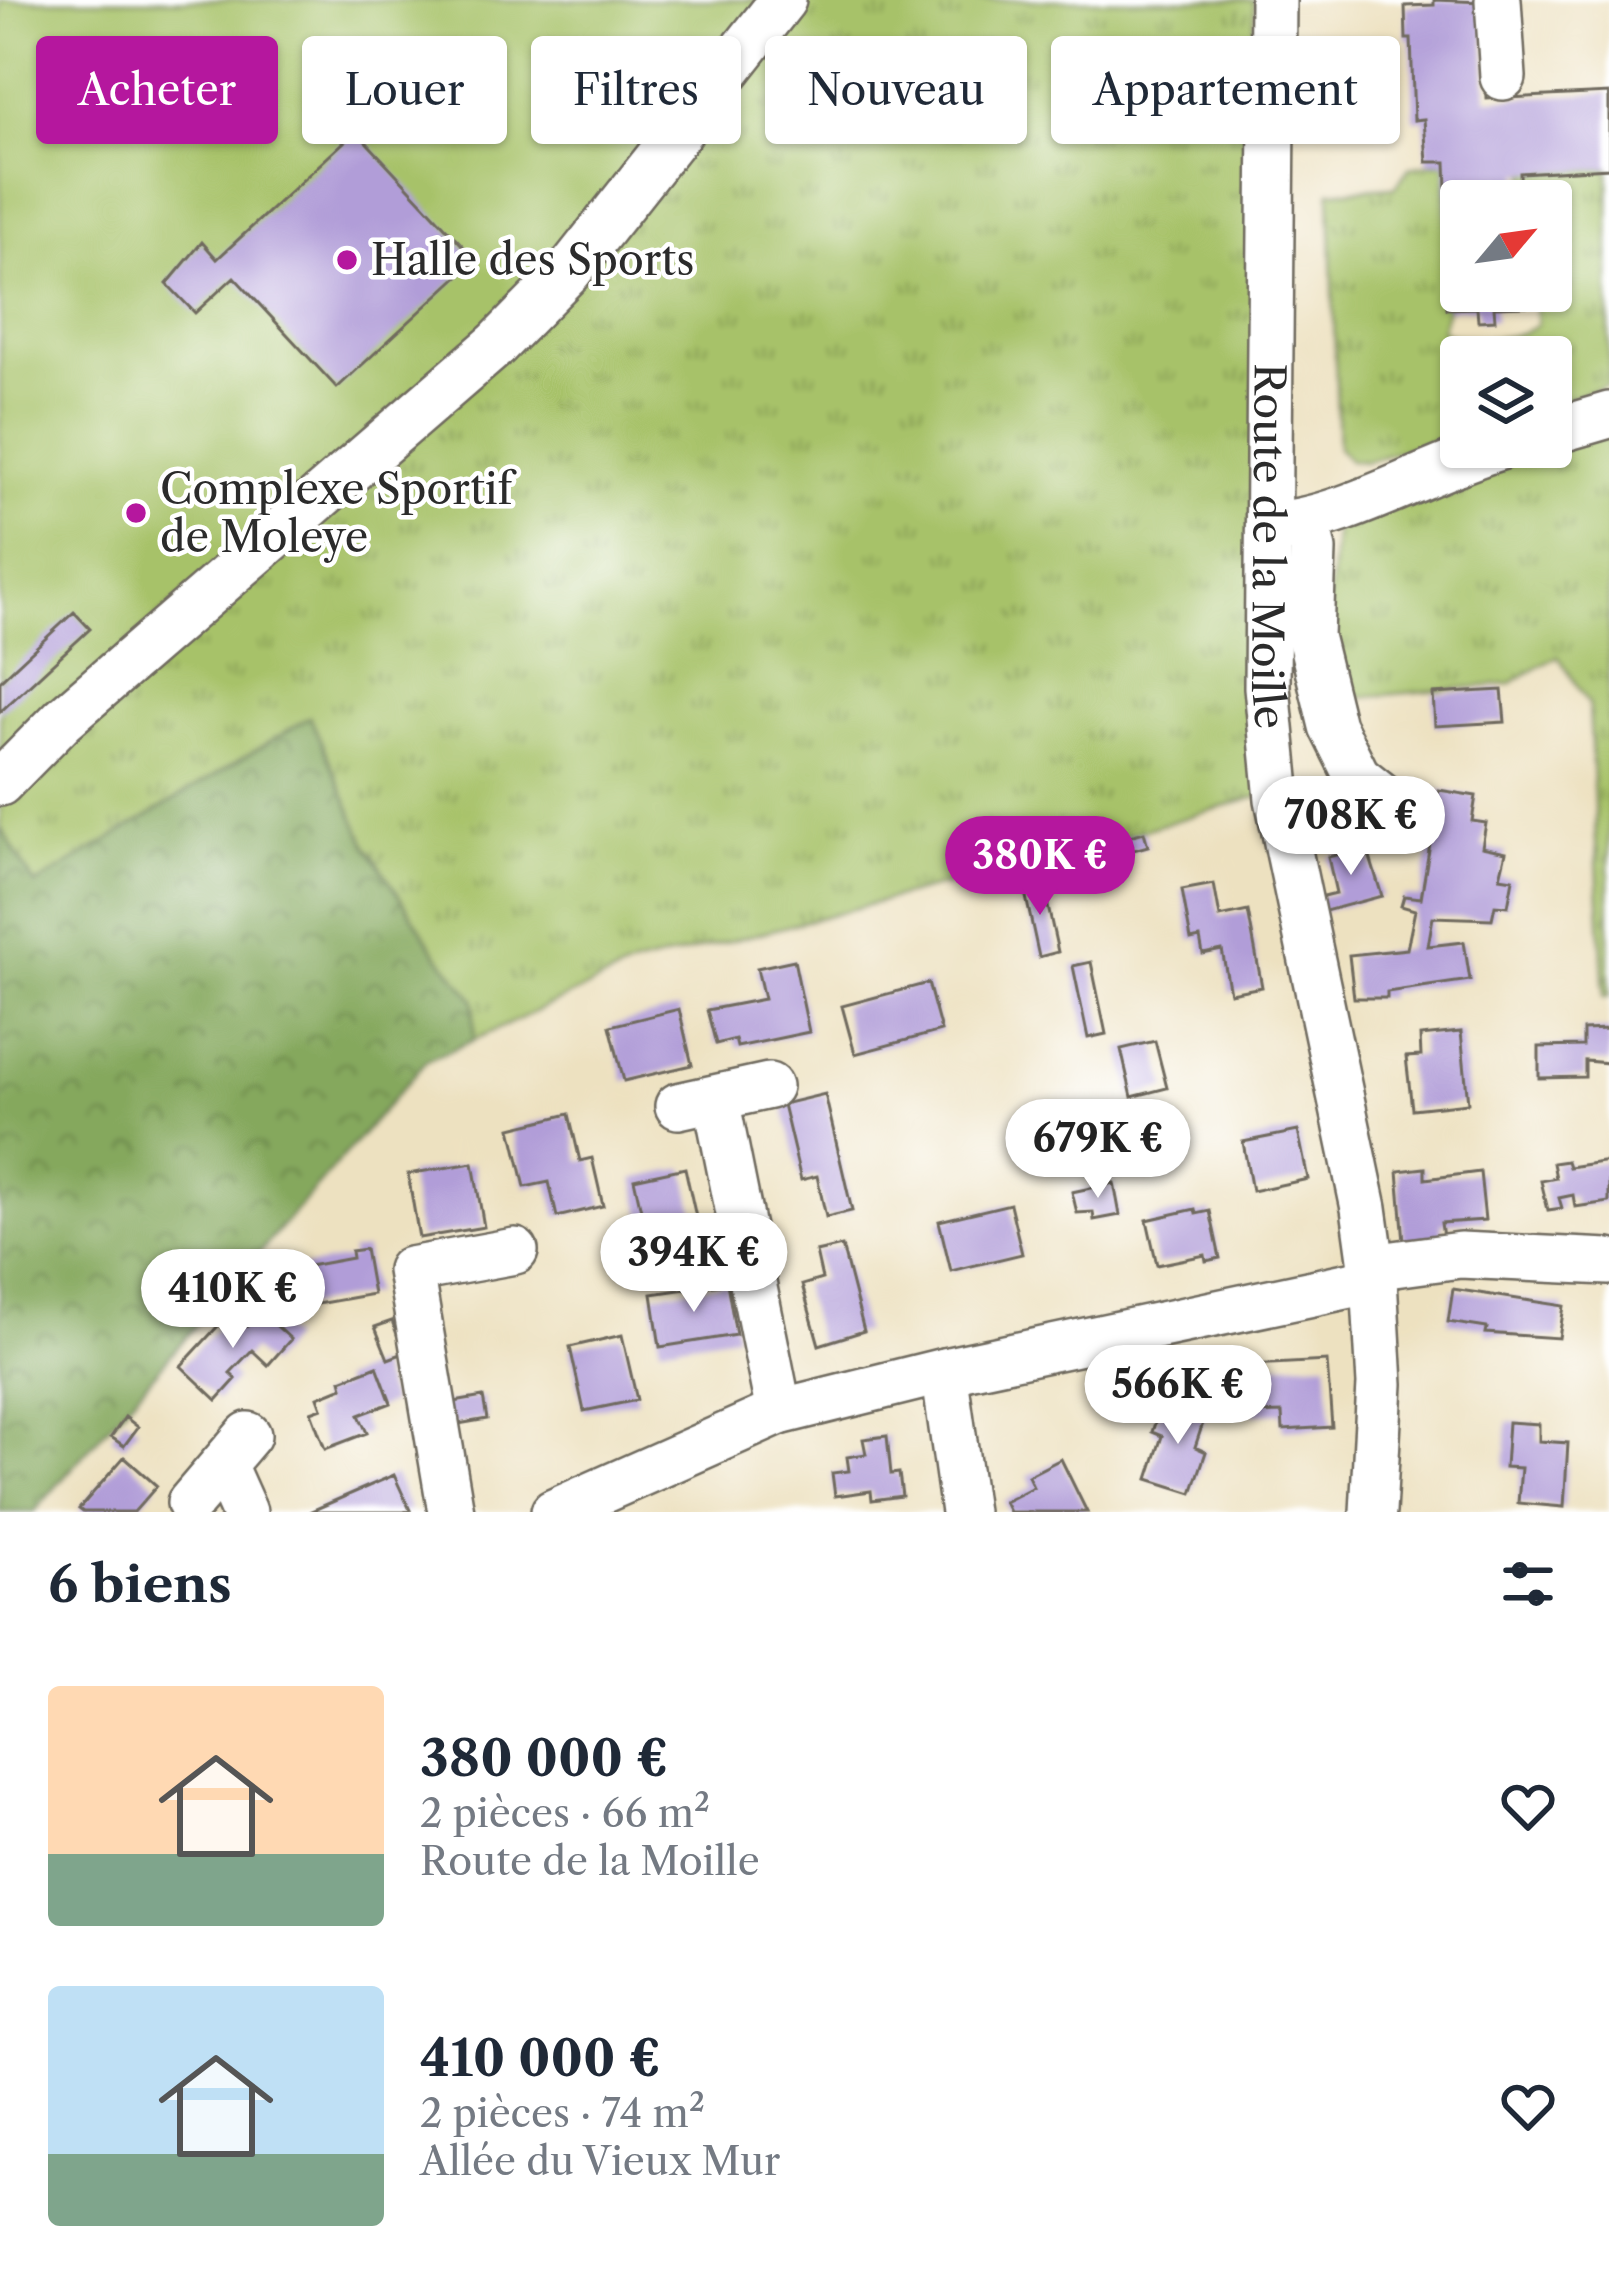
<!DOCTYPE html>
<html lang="fr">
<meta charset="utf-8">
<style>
:root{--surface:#fff;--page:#f6f6f7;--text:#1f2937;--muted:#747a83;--accent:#b5179e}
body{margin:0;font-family:"Libre Caslon Text",serif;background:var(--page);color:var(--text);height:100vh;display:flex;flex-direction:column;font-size:45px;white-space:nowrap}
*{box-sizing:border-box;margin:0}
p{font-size:39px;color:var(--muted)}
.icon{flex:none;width:66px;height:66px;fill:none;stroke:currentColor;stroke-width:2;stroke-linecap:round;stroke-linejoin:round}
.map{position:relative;height:1512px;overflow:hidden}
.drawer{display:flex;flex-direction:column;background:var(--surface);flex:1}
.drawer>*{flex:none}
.hud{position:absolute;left:36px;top:36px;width:1539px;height:108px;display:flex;gap:24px}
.needle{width:78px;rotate:61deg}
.tools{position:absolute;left:1440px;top:180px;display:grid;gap:24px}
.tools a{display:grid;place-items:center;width:132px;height:132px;border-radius:12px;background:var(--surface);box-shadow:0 3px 9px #0004;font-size:60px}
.price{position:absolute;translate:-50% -102px;padding:0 27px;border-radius:42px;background:#fff;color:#222;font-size:39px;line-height:78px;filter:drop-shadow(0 3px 6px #0008)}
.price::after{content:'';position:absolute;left:50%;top:72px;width:36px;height:27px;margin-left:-18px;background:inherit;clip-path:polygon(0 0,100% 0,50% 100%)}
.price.on{background:var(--accent);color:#fff}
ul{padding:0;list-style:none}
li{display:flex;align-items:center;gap:36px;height:300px;padding:0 48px}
li span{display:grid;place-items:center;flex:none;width:336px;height:240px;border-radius:12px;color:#555}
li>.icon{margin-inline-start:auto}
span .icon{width:144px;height:144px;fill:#fffc;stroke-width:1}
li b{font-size:51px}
h2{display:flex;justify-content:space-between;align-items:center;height:144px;padding:0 48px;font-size:51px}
.tag{padding:0 42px;border-radius:12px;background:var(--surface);box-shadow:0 3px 9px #0004;font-size:42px;line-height:108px}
.tag.on{background:var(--accent);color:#fff}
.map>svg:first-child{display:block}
.grass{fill:url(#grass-tufts);stroke:#69764a;stroke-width:3}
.forest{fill:url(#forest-crowns);stroke:#586a44;stroke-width:3}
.green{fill:#a7c269;stroke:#69764a;stroke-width:3}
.building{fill:#b19dd8}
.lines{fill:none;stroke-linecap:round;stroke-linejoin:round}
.minor-casing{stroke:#6f6b5f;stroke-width:50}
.minor{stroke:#fff;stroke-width:45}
.poi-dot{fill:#b5179e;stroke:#fff;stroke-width:4.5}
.labels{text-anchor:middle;stroke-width:9;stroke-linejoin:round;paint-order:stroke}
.poi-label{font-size:42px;fill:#2b2b2b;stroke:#fff;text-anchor:start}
.street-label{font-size:42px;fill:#2b2b2b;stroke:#fff}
</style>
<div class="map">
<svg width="1609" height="1512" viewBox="0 0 1609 1512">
<defs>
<pattern id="grass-tufts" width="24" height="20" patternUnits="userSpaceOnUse" patternTransform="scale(3)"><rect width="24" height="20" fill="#a7c269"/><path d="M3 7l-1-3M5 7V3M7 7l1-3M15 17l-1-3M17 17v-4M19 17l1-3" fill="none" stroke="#889e57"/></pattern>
<pattern id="forest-crowns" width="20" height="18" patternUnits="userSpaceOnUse" patternTransform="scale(3)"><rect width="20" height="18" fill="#85a85d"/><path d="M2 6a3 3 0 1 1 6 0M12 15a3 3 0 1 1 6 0" fill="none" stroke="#6d894d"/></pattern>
</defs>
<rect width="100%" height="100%" fill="#fff"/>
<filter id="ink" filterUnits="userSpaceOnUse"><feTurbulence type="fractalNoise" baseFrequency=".00833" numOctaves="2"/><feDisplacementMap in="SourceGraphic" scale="24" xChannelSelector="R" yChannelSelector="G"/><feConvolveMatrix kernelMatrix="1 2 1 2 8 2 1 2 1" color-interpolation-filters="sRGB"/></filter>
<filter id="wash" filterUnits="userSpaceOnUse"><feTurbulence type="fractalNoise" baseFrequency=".004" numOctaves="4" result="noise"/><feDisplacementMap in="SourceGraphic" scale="48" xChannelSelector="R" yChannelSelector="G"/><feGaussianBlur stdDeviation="2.7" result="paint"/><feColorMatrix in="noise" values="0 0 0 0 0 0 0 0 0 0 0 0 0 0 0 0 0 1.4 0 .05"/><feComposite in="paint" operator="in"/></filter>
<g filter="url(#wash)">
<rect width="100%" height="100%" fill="#ede1c0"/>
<path class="grass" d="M 803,0 L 1254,0 L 1261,796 L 1040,860 L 634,966 L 474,1040 L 474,999 L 437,954 L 367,846 L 310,717 L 35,886 L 0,827 L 0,805 Z
M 1446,162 L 1450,276 L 1446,276 L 1447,309 L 1441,330 C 1461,343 1518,342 1537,324 L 1534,291 L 1551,291 L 1551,201 L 1529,201 L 1527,172 L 1609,168 L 1609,385 L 1551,403 L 1551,357 L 1461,357 L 1461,432 L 1365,462 L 1349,460 L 1338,448 L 1330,191 L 1395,187 L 1410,167 Z
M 1609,425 L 1609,997 L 1604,998 L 1589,704 L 1558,656 L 1509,684 L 1338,699 L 1326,633 L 1336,526 L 1460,473 Z"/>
<path class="forest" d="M 310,717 L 367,846 L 437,954 L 474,999 L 474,1040 L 426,1061 L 34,1512 L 0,1512 L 0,827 L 35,885 Z"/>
<path class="green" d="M 0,0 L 761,0 L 590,220 L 495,319 L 0,757 Z"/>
<g id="blocks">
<path class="building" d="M 1434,0 L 1483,2 L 1487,99 L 1609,93 L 1609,168 L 1520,173 L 1521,201 L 1461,201 L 1461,291 L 1525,291 L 1526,306 L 1494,307 L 1495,320 L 1478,321 L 1477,308 L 1447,309 L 1446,275 L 1450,276 L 1446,162 L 1427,162 L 1424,119 L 1414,120 L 1411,39 L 1406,39 L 1405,6 L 1434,5 Z
M 356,131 L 476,260 L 337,388 L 234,277 L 195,313 L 167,284 L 202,242 L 217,259 Z
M 74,612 L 90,629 L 0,712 L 0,681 Z
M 1502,690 L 1505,722 L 1435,726 L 1433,694 Z
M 1439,790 L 1476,796 L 1472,821 L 1486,823 L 1482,847 L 1506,852 L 1500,877 L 1513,879 L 1508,906 L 1495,905 L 1492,919 L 1433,917 L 1428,946 L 1464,942 L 1470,980 L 1387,992 L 1387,998 L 1354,998 L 1349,955 L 1407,949 L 1415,910 L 1401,906 L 1404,896 L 1421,898 Z
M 1144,832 L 1148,846 L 1087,863 L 1083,849 Z
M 1364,838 L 1382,896 L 1318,913 L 1315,898 L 1336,893 L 1328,857 L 1345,853 L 1343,843 Z
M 1042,879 L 1058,952 L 1039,957 L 1023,883 Z
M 1214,884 L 1220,917 L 1248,911 L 1262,987 L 1230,993 L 1222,950 L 1203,954 L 1200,938 L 1191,940 L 1182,890 Z
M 794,960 L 809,1032 L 737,1047 L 735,1039 L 716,1044 L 707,1010 L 764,999 L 757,968 Z
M 1091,962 L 1106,1034 L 1088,1038 L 1073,966 Z
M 928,983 L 941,1031 L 855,1054 L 842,1006 Z
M 679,1009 L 692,1065 L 624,1081 L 610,1026 Z
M 1609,1029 L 1609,1063 L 1585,1061 L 1585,1077 L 1539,1078 L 1539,1047 L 1583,1046 L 1583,1030 Z
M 1461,1032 L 1468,1103 L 1412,1109 L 1406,1057 L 1421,1056 L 1420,1036 Z
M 1155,1041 L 1167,1088 L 1132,1097 L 1121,1049 Z
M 825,1094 L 852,1211 L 826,1217 L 817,1176 L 801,1180 L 783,1104 Z
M 569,1114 L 580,1161 L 592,1158 L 603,1206 L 557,1217 L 549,1182 L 525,1187 L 511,1128 Z
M 1298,1131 L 1308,1179 L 1252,1191 L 1243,1142 Z
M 1567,1161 L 1569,1167 L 1609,1161 L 1609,1202 L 1575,1207 L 1573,1195 L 1559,1198 L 1562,1208 L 1548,1210 L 1541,1181 L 1556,1178 L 1553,1163 Z
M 473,1163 L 484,1227 L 419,1238 L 408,1174 Z
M 685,1168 L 700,1235 L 649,1246 L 634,1179 Z
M 1425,1168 L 1425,1179 L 1480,1172 L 1485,1220 L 1441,1223 L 1444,1244 L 1405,1253 L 1398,1171 Z
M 1114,1183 L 1120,1215 L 1094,1220 L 1093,1212 L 1077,1213 L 1072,1192 Z
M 1010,1204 L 1022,1254 L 951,1271 L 939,1221 Z
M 1195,1209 L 1196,1214 L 1210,1211 L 1220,1258 L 1206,1261 L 1205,1255 L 1157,1265 L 1147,1220 Z
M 842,1246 L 864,1331 L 819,1345 L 802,1285 L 822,1279 L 816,1252 Z
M 365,1249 L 373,1294 L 306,1306 L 298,1268 L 352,1258 L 351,1251 Z
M 727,1283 L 736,1335 L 660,1347 L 652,1294 Z
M 1453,1289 L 1564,1306 L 1559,1338 L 1486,1333 L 1487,1328 L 1448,1322 Z
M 232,1311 L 247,1326 L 260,1311 L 291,1339 L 268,1365 L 252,1350 L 230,1373 L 236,1379 L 217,1400 L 181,1366 Z
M 392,1321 L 404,1353 L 388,1359 L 375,1327 Z
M 622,1335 L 637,1400 L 584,1411 L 570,1347 Z
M 1327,1361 L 1332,1427 L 1283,1430 L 1282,1413 L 1253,1414 L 1250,1365 Z
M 377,1366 L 391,1403 L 359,1415 L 367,1433 L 325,1449 L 311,1412 L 322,1408 L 318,1397 L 343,1387 L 341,1380 Z
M 483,1397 L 487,1419 L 441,1427 L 437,1405 Z
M 1163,1399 L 1206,1414 L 1195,1447 L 1206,1452 L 1192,1493 L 1148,1479 L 1162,1436 L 1152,1432 Z
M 125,1417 L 138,1427 L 124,1446 L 111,1437 Z
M 1508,1422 L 1539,1424 L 1539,1441 L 1568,1443 L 1564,1507 L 1518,1503 L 1521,1468 L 1505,1467 Z
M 887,1436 L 891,1474 L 899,1473 L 902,1496 L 872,1500 L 871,1491 L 835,1496 L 832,1473 L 849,1471 L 847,1457 L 866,1454 L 863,1439 Z
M 124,1457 L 157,1486 L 134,1512 L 83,1512 L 79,1509 Z
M 1061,1459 L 1087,1512 L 1009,1512 L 1004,1502 L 1033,1487 L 1028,1476 Z
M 394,1475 L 410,1510 L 404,1512 L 309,1512 Z"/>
</g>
</g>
<g filter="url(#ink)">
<use href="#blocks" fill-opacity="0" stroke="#6f6b5f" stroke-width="3"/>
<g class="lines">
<defs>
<g id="minor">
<path id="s1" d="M 1273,0 L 1267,687 L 1278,799 L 1364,1208 L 1374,1280 L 1380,1384 L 1373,1512"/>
<path d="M 1498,0 L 1503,77"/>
<path d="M 1551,432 L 1609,415"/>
<path d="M 1307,522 L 1313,550 L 1310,636 L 1332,726 L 1357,776 L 1391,803"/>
<path d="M 1278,524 C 1345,519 1431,467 1500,447"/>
<path d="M 0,783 L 63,719 L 497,344 L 569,271 L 783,0"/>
<path d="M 716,1099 L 779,1412"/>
<path d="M 678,1106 L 769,1086"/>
<path d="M 1372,1267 L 1460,1255 L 1609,1262"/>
<path d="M 944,1371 L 964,1512"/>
<path d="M 223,1465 L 244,1512"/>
<path d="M 190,1503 L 248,1435"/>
<path d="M 451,1512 L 410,1270 L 515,1251"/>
<path d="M 554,1512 L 779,1412 L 944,1371 L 1374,1280"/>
</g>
</defs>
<use href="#minor" class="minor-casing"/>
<use href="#minor" class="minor"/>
</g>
</g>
<g class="poi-dot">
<circle cx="347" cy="260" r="12"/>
<circle cx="136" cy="513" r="12"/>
</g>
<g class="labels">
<g class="poi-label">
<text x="371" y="275">Halle des Sports</text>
<text x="160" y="504">Complexe Sportif<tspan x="160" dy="48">de Moleye</tspan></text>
</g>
<g class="street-label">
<text dy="15" stroke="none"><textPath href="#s1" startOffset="546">Route de la Moille</textPath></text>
</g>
</g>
</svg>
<div class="tools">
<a><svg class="needle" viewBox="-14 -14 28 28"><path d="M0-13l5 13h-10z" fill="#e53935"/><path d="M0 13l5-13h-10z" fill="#747a83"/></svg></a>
<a><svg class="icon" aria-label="layers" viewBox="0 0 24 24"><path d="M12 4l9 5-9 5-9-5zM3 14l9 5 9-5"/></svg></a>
</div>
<b class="price" style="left:1351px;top:878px">708K €</b>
<b class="price on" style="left:1040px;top:918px">380K €</b>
<b class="price" style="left:1098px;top:1201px">679K €</b>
<b class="price" style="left:694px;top:1315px">394K €</b>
<b class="price" style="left:233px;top:1351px">410K €</b>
<b class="price" style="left:1178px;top:1447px">566K €</b>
<div class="hud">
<a class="tag on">Acheter</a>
<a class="tag">Louer</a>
<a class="tag">Filtres</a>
<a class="tag">Nouveau</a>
<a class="tag">Appartement</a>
</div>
</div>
<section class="drawer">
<h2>6 biens<svg class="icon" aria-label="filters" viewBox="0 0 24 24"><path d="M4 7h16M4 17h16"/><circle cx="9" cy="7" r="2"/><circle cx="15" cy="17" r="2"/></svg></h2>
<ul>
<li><span style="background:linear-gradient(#ffd9b3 70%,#7fa58c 0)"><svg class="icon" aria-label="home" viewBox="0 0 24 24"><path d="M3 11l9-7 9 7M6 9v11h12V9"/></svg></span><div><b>380 000 €</b><p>2 pièces · 66 m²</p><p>Route de la Moille</p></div><svg class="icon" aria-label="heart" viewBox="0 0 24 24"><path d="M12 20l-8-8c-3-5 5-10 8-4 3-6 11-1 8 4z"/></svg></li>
<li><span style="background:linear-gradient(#bfe0f5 70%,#7fa58c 0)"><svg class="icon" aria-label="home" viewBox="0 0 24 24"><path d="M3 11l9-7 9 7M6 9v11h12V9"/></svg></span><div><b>410 000 €</b><p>2 pièces · 74 m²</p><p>Allée du Vieux Mur</p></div><svg class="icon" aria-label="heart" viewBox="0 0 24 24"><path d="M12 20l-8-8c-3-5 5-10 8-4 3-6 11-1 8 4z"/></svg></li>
</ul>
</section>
